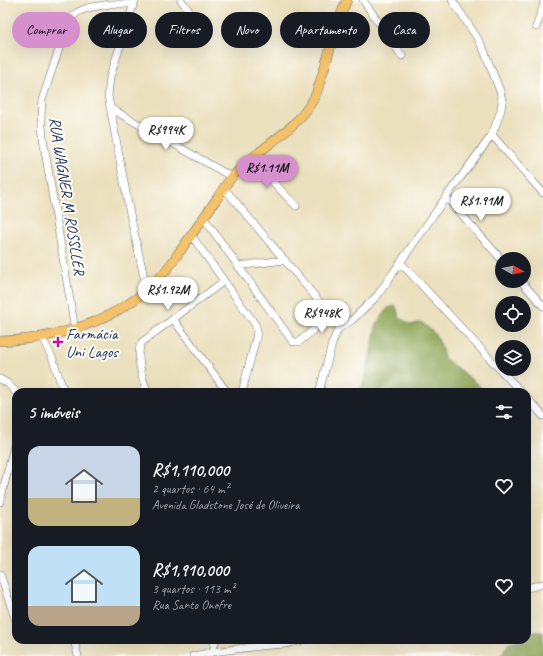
<!DOCTYPE html>
<html lang="pt">
<meta charset="utf-8">
<style>
:root{--surface:#171b24;--page:#20242c;--text:#f1f3f6;--muted:#9ea1a6;--accent:#d690ce}
body{margin:0;font-family:Caveat,sans-serif;background:var(--page);color:var(--text);height:100vh;display:flex;flex-direction:column;font-size:15px;white-space:nowrap}
*{box-sizing:border-box;margin:0}
p{font-size:13px;color:var(--muted)}
.icon{flex:none;width:22px;height:22px;fill:none;stroke:currentColor;stroke-width:2;stroke-linecap:round;stroke-linejoin:round}
.map{position:relative;flex:1;overflow:hidden}
.drawer{position:absolute;left:12px;top:388px;width:519px;height:256px;display:flex;flex-direction:column;background:var(--surface);border-radius:12px;box-shadow:0 4px 16px #0002}
.drawer>*{flex:none}
.hud{position:absolute;left:12px;top:12px;width:519px;height:36px;display:flex;gap:8px}
.needle{width:26px;rotate:98deg}
.fabs{position:absolute;left:495px;top:252px;display:grid;gap:8px}
.fabs a{display:grid;place-items:center;width:36px;height:36px;border-radius:50%;background:var(--surface);box-shadow:0 4px 16px #0002;font-size:20px}
.price{position:absolute;translate:-50% -34px;padding:0 9px;border-radius:14px;background:#fff;color:#222;font-size:13px;line-height:26px;filter:drop-shadow(0 1px 2px #0008)}
.price::after{content:'';position:absolute;left:50%;top:24px;width:12px;height:9px;margin-left:-6px;background:inherit;clip-path:polygon(0 0,100% 0,50% 100%)}
.price.current{background:var(--accent);color:#111}
ul{padding:0;list-style:none}
li{display:flex;align-items:center;gap:12px;height:100px;padding:0 16px}
li span{display:grid;place-items:center;flex:none;width:112px;height:80px;border-radius:12px;color:#555}
li>.icon{margin-inline-start:auto}
span .icon{width:48px;height:48px;fill:#fffc;stroke-width:1}
li b{font-size:17px}
h2{display:flex;justify-content:space-between;align-items:center;height:48px;padding:0 16px;font-size:17px}
.chip{padding:0 14px;border-radius:18px;background:var(--surface);box-shadow:0 4px 16px #0002;font-size:14px;line-height:36px}
.chip.current{background:var(--accent);color:#111}
.map>svg:first-child{display:block}
.forest{fill:#8ca455;stroke:#546a5a}
.lines{fill:none;stroke-linecap:round;stroke-linejoin:round}
.minor-casing{stroke:#646d7f;stroke-width:8}
.major-casing{stroke:#646d7f;stroke-width:10}
.minor{stroke:#fff;stroke-width:7}
.major{stroke:#f3c26a;stroke-width:9}
.poi-dot{fill:#b5179e;stroke:#fdfcf7;stroke-width:1.5}
.labels{text-anchor:middle;stroke-width:4;stroke-linejoin:round;paint-order:stroke}
.street-label{font-size:16px;fill:#1b2f5e;stroke:#fdfcf7}
.poi-label{font-size:16px;fill:#1b2f5e;stroke:#fdfcf7;text-anchor:start}
</style>
<div class="map">
<svg width="543" height="656" viewBox="0 0 543 656">
<rect width="100%" height="100%" fill="#fdfcf7"/>
<filter id="ink" filterUnits="userSpaceOnUse"><feTurbulence type="fractalNoise" baseFrequency=".025" numOctaves="2"/><feDisplacementMap in="SourceGraphic" scale="8" xChannelSelector="R" yChannelSelector="G"/><feConvolveMatrix kernelMatrix="1 2 1 2 8 2 1 2 1" color-interpolation-filters="sRGB"/></filter>
<filter id="wash" filterUnits="userSpaceOnUse"><feTurbulence type="fractalNoise" baseFrequency=".012" numOctaves="4" result="noise"/><feDisplacementMap in="SourceGraphic" scale="16" xChannelSelector="R" yChannelSelector="G"/><feGaussianBlur stdDeviation="0.9" result="paint"/><feColorMatrix in="noise" values="0 0 0 0 0 0 0 0 0 0 0 0 0 0 0 0 0 1.4 0 .05"/><feComposite in="paint" operator="in"/></filter>
<g filter="url(#wash)">
<rect width="100%" height="100%" fill="#ebe0bd"/>
<path class="forest" d="M 396,306 L 399,317 L 411,325 L 421,322 C 438,335 439,338 444,358 L 471,379 L 486,392 L 359,392 L 365,380 L 377,323 L 388,308 Z
M 529,632 L 543,632 L 543,656 L 501,656 C 509,641 510,640 527,640 L 527,633 Z"/>
</g>
<g filter="url(#ink)">
<g class="lines">
<defs>
<path id="minor" d="M 135,0 L 110,77 L 108,96 L 129,209 L 147,291
M 181,0 L 200,26
M 363,0 L 402,56
M 543,0 L 543,1
M 536,27 L 543,7
M 110,108 L 232,177
M 492,135 L 543,193
M 251,159 L 296,206
M 446,197 L 502,260
M 203,217 L 293,342 L 299,342 L 327,318 L 328,312 L 224,188
M 191,235 L 255,324 L 257,331 L 256,338 L 242,392
M 401,263 L 521,392
M 238,266 L 285,260
M 521,281 L 543,306
M 173,319 L 224,281
M 75,330 L 44,145 L 41,117 L 42,100 L 67,25 L 72,17 L 78,12 L 87,8 L 110,4 L 133,4
M 42,338 L 52,357 L 64,392
M 0,379 L 7,383 L 16,392
M 148,392 C 142,381 135,353 142,342 L 173,319 L 227,392
M 319,392 L 332,344 L 338,329 L 352,320 L 377,296 L 446,197 L 492,135 L 501,110 L 502,101 L 500,91 L 483,48 L 476,36 L 452,0
M 527,398 L 543,416
M 0,502 L 16,438
M 0,574 L 16,621
M 527,588 L 543,584
M 74,640 L 78,656
M 261,640 L 260,646 L 285,644 L 303,640
M 213,652 L 215,640
M 193,656 L 213,652 L 260,646"/>
<path id="major" d="M 0,341 C 63,339 132,317 171,264 C 186,243 201,221 216,200 C 221,192 226,184 232,177 C 256,149 294,133 313,100 C 318,92 320,81 323,72 C 331,48 336,23 347,0"/>
</defs>
<use href="#minor" class="minor-casing"/>
<use href="#major" class="major-casing"/>
<use href="#minor" class="minor"/>
<use href="#major" class="major"/>
</g>
</g>
<path class="poi-dot" d="M56 336h4v4h4v4h-4v4h-4v-4h-4v-4h4z"/>
<g class="labels">
<g class="street-label">
<text transform="translate(68 196) rotate(81)" y="6">RUA WAGNER M ROSSLLER</text>
</g>
<g class="poi-label">
<text x="66" y="339">Farmácia<tspan x="66" dy="18">Uni Lagos</tspan></text>
</g>
</g>
</svg>
<div class="fabs">
<a><svg class="needle" viewBox="-14 -14 28 28"><path d="M0-13l5 13h-10z" fill="#e53935"/><path d="M0 13l5-13h-10z" fill="#9ea1a6"/></svg></a>
<a><svg class="icon" aria-label="locate" viewBox="0 0 24 24"><circle cx="12" cy="12" r="6"/><path d="M12 2v4M12 18v4M2 12h4M18 12h4"/></svg></a>
<a><svg class="icon" aria-label="layers" viewBox="0 0 24 24"><path d="M12 4l9 5-9 5-9-5zM3 14l9 5 9-5"/></svg></a>
</div>
<b class="price" style="left:166px;top:151px">R$994K</b>
<b class="price current" style="left:267px;top:189px">R$1.11M</b>
<b class="price" style="left:481px;top:222px">R$1.91M</b>
<b class="price" style="left:168px;top:311px">R$1.92M</b>
<b class="price" style="left:322px;top:334px">R$948K</b>
<div class="hud">
<a class="chip current">Comprar</a>
<a class="chip">Alugar</a>
<a class="chip">Filtros</a>
<a class="chip">Novo</a>
<a class="chip">Apartamento</a>
<a class="chip">Casa</a>
</div>
<section class="drawer">
<h2>5 imóveis<svg class="icon" aria-label="filters" viewBox="0 0 24 24"><path d="M4 7h16M4 17h16"/><circle cx="9" cy="7" r="2"/><circle cx="15" cy="17" r="2"/></svg></h2>
<ul>
<li><span style="background:linear-gradient(#c9d6e8 65%,#c2b280 0)"><svg class="icon" aria-label="home" viewBox="0 0 24 24"><path d="M3 11l9-7 9 7M6 9v11h12V9"/></svg></span><div><b>R$1,110,000</b><p>2 quartos · 64 m²</p><p>Avenida Gladstone José de Oliveira</p></div><svg class="icon" aria-label="heart" viewBox="0 0 24 24"><path d="M12 20l-8-8c-3-5 5-10 8-4 3-6 11-1 8 4z"/></svg></li>
<li><span style="background:linear-gradient(#bfe0f5 75%,#b9a48a 0)"><svg class="icon" aria-label="home" viewBox="0 0 24 24"><path d="M3 11l9-7 9 7M6 9v11h12V9"/></svg></span><div><b>R$1,910,000</b><p>3 quartos · 113 m²</p><p>Rua Santo Onofre</p></div><svg class="icon" aria-label="heart" viewBox="0 0 24 24"><path d="M12 20l-8-8c-3-5 5-10 8-4 3-6 11-1 8 4z"/></svg></li>
</ul>
</section>
</div>
